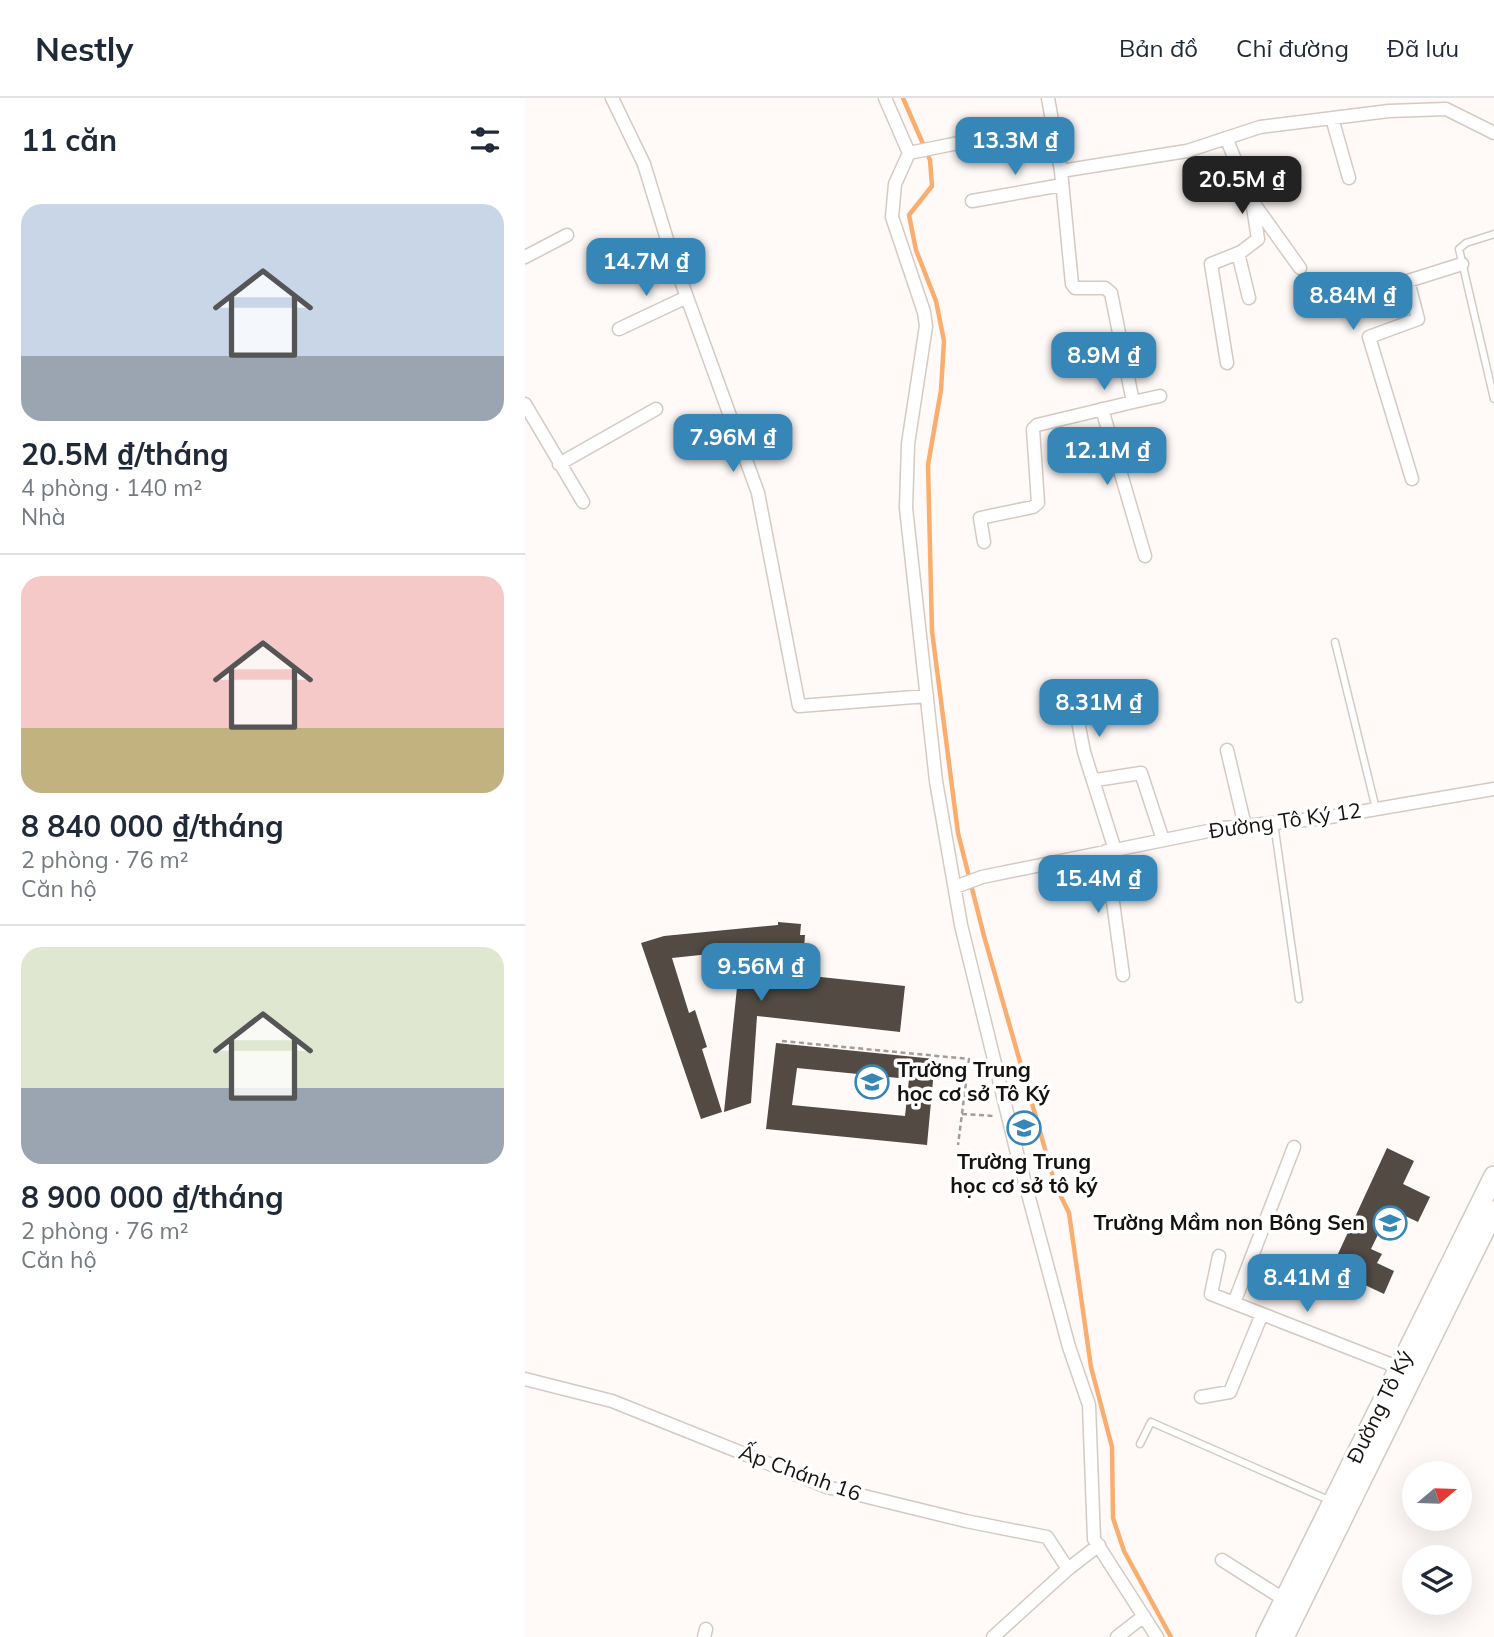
<!DOCTYPE html>
<html lang="vi">
<meta charset="utf-8">
<style>
:root{--surface:#fff;--page:#f6f6f7;--text:#1f2937;--muted:#747a83;--line:#e0e1e3;--accent:#3686b7}
body{margin:0;font-family:Mulish,sans-serif;background:var(--page);color:var(--text);height:100vh;display:flex;flex-direction:column;font-size:26px;white-space:nowrap}
*{box-sizing:border-box;margin:0}
p{font-size:23px;color:var(--muted)}
.icon{flex:none;width:38px;height:38px;fill:none;stroke:currentColor;stroke-width:2;stroke-linecap:round;stroke-linejoin:round}
.map{position:relative;flex:1;overflow:hidden}
.side{display:flex;flex-direction:column;background:var(--surface);width:525px}
.side>*{flex:none}
.needle{width:46px;rotate:71deg}
.buttons{position:absolute;left:877px;top:1363px;display:grid;gap:14px}
.buttons a{display:grid;place-items:center;width:70px;height:70px;border-radius:50%;background:var(--surface);box-shadow:0 7px 28px #0002;font-size:35px}
.price{position:absolute;translate:-50% -60px;padding:0 16px;border-radius:14px;background:var(--accent);color:#fff;font-size:23px;line-height:46px;filter:drop-shadow(0 2px 4px #0008)}
.price::after{content:'';position:absolute;left:50%;top:42px;width:21px;height:16px;margin-left:-10px;background:inherit;clip-path:polygon(0 0,100% 0,50% 100%)}
.price.on{background:#222;color:#fff}
ul{padding:0;list-style:none}
li{display:grid;align-content:center;gap:14px;height:371px;padding:0 21px}
li+li{border-top:2px solid var(--line)}
li span{display:grid;place-items:center;height:217px;border-radius:21px;color:#555}
li>.icon{margin-inline-start:auto}
span .icon{width:126px;height:126px;fill:#fffc;stroke-width:1}
li b{font-size:30px}
h2{display:flex;justify-content:space-between;align-items:center;height:84px;padding:0 21px;font-size:30px}
header{display:flex;align-items:center;gap:42px;box-sizing:border-box;height:98px;padding:0 35px;background:var(--surface);border-bottom:2px solid var(--line)}
header strong{font-size:33px}
nav{display:flex;gap:38px;margin-inline-start:auto;font-size:24px}
main{display:flex;flex:1;min-height:0}
.map>svg:first-child{display:block}
.lines{fill:none;stroke-linecap:round;stroke-linejoin:round}
.stream{stroke:#f9ae70;stroke-width:4.5}
.building{fill:#524a43;fill-rule:evenodd}
.lane-casing{stroke:#d4cac2;stroke-width:9}
.street-casing{stroke:#d4cac2;stroke-width:15}
.primary-casing{stroke:#d4cac2;stroke-width:22}
.path{stroke:#a29d9a;stroke-width:2.5;stroke-dasharray:5 3.5;stroke-linecap:butt}
.lane{stroke:#fff;stroke-width:6}
.street{stroke:#fff;stroke-width:12}
.primary{stroke:#fff;stroke-width:19}
.labels{text-anchor:middle;stroke-width:7;stroke-linejoin:round;paint-order:stroke}
.street-label{font-size:21px;fill:#15120f;stroke:#fff}
.poi-label{font-size:21px;font-weight:bold;fill:#15120f;stroke:#fff;text-anchor:start}
</style>
<header>
<strong>Nestly</strong>
<nav><a>Bản đồ</a><a>Chỉ đường</a><a>Đã lưu</a></nav>
</header>
<main>
<section class="side">
<h2>11 căn<svg class="icon" aria-label="filters" viewBox="0 0 24 24"><path d="M4 7h16M4 17h16"/><circle cx="9" cy="7" r="2"/><circle cx="15" cy="17" r="2"/></svg></h2>
<ul>
<li><span style="background:linear-gradient(#c9d6e8 70%,#9aa5b1 0)"><svg class="icon" aria-label="home" viewBox="0 0 24 24"><path d="M3 11l9-7 9 7M6 9v11h12V9"/></svg></span><div><b>20.5M ₫/tháng</b><p>4 phòng · 140 m²</p><p>Nhà</p></div></li>
<li><span style="background:linear-gradient(#f6c9c9 70%,#c2b280 0)"><svg class="icon" aria-label="home" viewBox="0 0 24 24"><path d="M3 11l9-7 9 7M6 9v11h12V9"/></svg></span><div><b>8 840 000 ₫/tháng</b><p>2 phòng · 76 m²</p><p>Căn hộ</p></div></li>
<li><span style="background:linear-gradient(#dfe7d0 65%,#9aa5b1 0)"><svg class="icon" aria-label="home" viewBox="0 0 24 24"><path d="M3 11l9-7 9 7M6 9v11h12V9"/></svg></span><div><b>8 900 000 ₫/tháng</b><p>2 phòng · 76 m²</p><p>Căn hộ</p></div></li>
</ul>
</section>
<div class="map">
<svg width="969" height="1539" viewBox="0 0 969 1539">
<rect width="100%" height="100%" fill="#fffaf7"/>
<g class="lines">
<path class="stream" d="M 378,0 L 405,62 L 407,88 L 384,117 L 391,152 L 411,203 L 419,243 L 416,292 L 403,367 L 407,533 L 433,735 L 459,838 L 530,1086 L 544,1115 L 566,1269 L 587,1349 L 588,1420 L 599,1453 L 646,1539"/>
</g>
<path class="building" d="M 253,824 L 276,826 L 275,837 L 280,837 L 277,877 L 380,888 L 375,934 L 232,918 L 226,1005 L 199,1014 L 213,880 L 247,884 L 251,849 L 147,860 L 164,915 L 170,912 L 182,949 L 177,951 L 197,1014 L 176,1021 L 116,845 L 139,838 L 253,827 Z
M 251,945 L 410,961 L 402,1047 L 241,1031 ZM 272,970 L 384,981 L 380,1018 L 267,1007 Z
M 862,1050 L 889,1063 L 878,1086 L 905,1099 L 893,1124 L 876,1116 L 873,1124 L 862,1118 L 846,1151 L 857,1156 L 852,1165 L 869,1173 L 859,1196 L 806,1171 Z"/>
<g class="lines">
<defs>
<path id="lane" d="M 969,136 L 941,145 L 934,151 L 969,301
M 810,544 L 851,711
M 749,725 L 774,901
M 615,1346 L 626,1324 L 806,1403"/>
<path id="street" d="M 87,0 L 119,66 L 147,158 L 233,395 L 274,608 L 402,598
M 360,0 L 384,55 L 370,86 L 367,119 L 399,214 L 401,228 L 383,346 L 381,410 L 411,683 L 436,827 L 492,1055 L 544,1249 L 564,1307 L 569,1441 L 632,1539
M 807,20 L 824,80
M 702,42 L 727,103 L 775,170
M 384,55 L 527,26
M 536,73 L 662,53 L 735,29 L 864,13 L 921,11 L 969,35
M 447,103 L 537,87
M 713,155 L 724,200
M 0,159 L 42,137
M 94,231 L 162,199
M 702,265 L 686,166 L 716,154 L 733,141 L 727,103
M 608,304 L 635,298
M 0,306 L 58,404
M 577,311 L 620,458
M 34,366 L 131,311
M 887,381 L 844,239 L 893,221 L 883,183 L 937,166
M 459,444 L 455,420 L 508,409 L 513,405 L 508,331 L 512,327 L 608,304 L 586,195 L 580,190 L 550,190 L 547,186 L 536,73 L 523,0
M 550,608 L 559,654 L 590,752
M 702,652 L 720,728
M 571,682 L 616,675 L 638,742
M 581,753 L 598,877
M 430,789 L 457,779 L 698,730 L 799,720 L 969,691
M 694,1158 L 686,1196 L 875,1270
M 709,1205 L 769,1049
M 0,1281 L 87,1303 L 302,1389 L 441,1423 L 522,1439 L 543,1471 L 574,1447
M 676,1299 L 705,1294 L 737,1216
M 697,1462 L 760,1502
M 179,1539 L 181,1531
M 468,1539 L 543,1471
M 592,1539 L 619,1518"/>
<path id="primary" d="M 741,1539 L 969,1078
M 759,1539 L 969,1113"/>
</defs>
<use href="#lane" class="lane-casing"/>
<use href="#street" class="street-casing"/>
<use href="#primary" class="primary-casing"/>
<path class="path" d="M 257,943 L 444,961 L 433,1047
M 437,1016 L 469,1018"/>
<use href="#lane" class="lane"/>
<use href="#street" class="street"/>
<use href="#primary" class="primary"/>
</g>
<defs>
<symbol id="school-ring" viewBox="-11 -11 22 22"><circle r="9.5" fill="#fff" stroke="#3686b7" stroke-width="1.5"/><path d="M0-5L7-2L0 1L-7-2ZM-4 1L0 2.5L4 1V4Q0 6-4 4Z" fill="#3686b7"/></symbol>
</defs>
<g fill-rule="evenodd">
<use href="#school-ring" x="328" y="965" width="38" height="38"/>
<use href="#school-ring" x="480" y="1011" width="38" height="38"/>
<use href="#school-ring" x="846" y="1106" width="38" height="38"/>
</g>
<g class="labels">
<g class="street-label">
<text transform="translate(760 723) rotate(-8)" y="7">Đường Tô Ký 12</text>
<text transform="translate(855 1309) rotate(-64)" y="7">Đường Tô Ký</text>
<text transform="translate(275 1375) rotate(20)" y="7">Ấp Chánh 16</text>
</g>
<g class="poi-label">
<text x="372" y="979">Trường Trung<tspan x="372" dy="24">học cơ sở Tô Ký</tspan></text>
<text x="499" y="1071" text-anchor="middle">Trường Trung<tspan x="499" dy="24">học cơ sở tô ký</tspan></text>
<text x="840" y="1132" text-anchor="end">Trường Mầm non Bông Sen</text>
</g>
</g>
</svg>
<div class="buttons">
<a><svg class="needle" viewBox="-14 -14 28 28"><path d="M0-13l5 13h-10z" fill="#e53935"/><path d="M0 13l5-13h-10z" fill="#747a83"/></svg></a>
<a><svg class="icon" aria-label="layers" viewBox="0 0 24 24"><path d="M12 4l9 5-9 5-9-5zM3 14l9 5 9-5"/></svg></a>
</div>
<b class="price" style="left:490px;top:79px">13.3M ₫</b>
<b class="price on" style="left:717px;top:118px">20.5M ₫</b>
<b class="price" style="left:121px;top:200px">14.7M ₫</b>
<b class="price" style="left:828px;top:234px">8.84M ₫</b>
<b class="price" style="left:579px;top:294px">8.9M ₫</b>
<b class="price" style="left:208px;top:376px">7.96M ₫</b>
<b class="price" style="left:582px;top:389px">12.1M ₫</b>
<b class="price" style="left:574px;top:641px">8.31M ₫</b>
<b class="price" style="left:573px;top:817px">15.4M ₫</b>
<b class="price" style="left:236px;top:905px">9.56M ₫</b>
<b class="price" style="left:782px;top:1216px">8.41M ₫</b>
</div>
</main>
